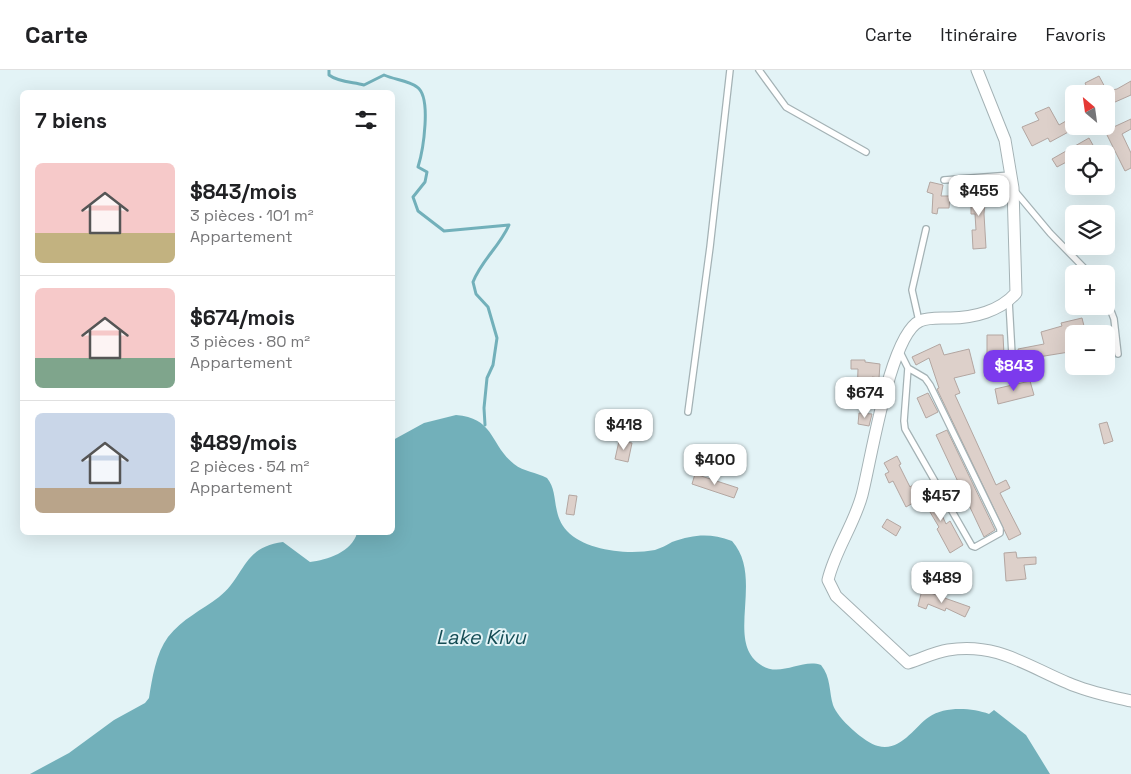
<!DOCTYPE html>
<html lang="fr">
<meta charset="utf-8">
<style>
:root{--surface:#fff;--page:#f6f6f6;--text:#202124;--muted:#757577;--line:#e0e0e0;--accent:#7c3aed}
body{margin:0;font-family:"Space Grotesk",sans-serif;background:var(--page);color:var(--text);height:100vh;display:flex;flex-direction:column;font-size:19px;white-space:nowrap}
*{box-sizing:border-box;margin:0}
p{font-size:16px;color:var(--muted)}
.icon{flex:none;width:28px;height:28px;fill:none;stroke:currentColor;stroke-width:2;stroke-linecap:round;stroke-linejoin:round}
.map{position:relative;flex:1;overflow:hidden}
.panel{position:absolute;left:20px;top:20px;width:375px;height:445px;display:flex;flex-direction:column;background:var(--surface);border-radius:8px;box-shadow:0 5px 20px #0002}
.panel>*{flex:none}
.needle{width:32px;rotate:331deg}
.controls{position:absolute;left:1065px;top:15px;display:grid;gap:10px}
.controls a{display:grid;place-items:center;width:50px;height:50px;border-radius:8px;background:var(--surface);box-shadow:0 5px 20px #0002;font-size:25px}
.price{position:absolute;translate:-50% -42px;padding:0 11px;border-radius:10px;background:#fff;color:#222;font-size:16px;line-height:32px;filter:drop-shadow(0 1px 2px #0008)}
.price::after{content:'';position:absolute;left:50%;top:30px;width:15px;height:11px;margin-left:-8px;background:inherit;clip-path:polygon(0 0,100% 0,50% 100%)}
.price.selected{background:var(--accent);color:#fff}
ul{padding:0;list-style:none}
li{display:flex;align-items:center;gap:15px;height:125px;padding:0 15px}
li+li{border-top:1px solid var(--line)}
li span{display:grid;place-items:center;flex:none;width:140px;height:100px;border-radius:8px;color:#555}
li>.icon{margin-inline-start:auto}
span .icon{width:60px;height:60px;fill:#fffc;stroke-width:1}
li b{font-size:21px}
h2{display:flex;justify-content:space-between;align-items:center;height:60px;padding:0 15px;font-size:21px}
header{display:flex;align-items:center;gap:30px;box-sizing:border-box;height:70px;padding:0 25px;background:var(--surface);border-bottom:1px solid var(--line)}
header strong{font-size:24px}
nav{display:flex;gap:28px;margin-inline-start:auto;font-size:18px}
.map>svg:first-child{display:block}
.water{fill:#72b0ba}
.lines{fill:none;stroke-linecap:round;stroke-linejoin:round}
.stream{stroke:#72b0ba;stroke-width:3}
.building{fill:#ddd0ca;stroke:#b3a6a1}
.service-casing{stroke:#a4b2b5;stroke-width:8}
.minor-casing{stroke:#a4b2b5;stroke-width:13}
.service{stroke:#fff;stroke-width:5.5}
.minor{stroke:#fff;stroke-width:11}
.labels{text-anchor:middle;stroke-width:4;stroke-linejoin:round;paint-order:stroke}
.water-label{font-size:20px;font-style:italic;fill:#144c54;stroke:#e3f3f6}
</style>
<header>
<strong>Carte</strong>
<nav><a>Carte</a><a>Itinéraire</a><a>Favoris</a></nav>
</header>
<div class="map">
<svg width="1131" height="704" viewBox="0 0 1131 704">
<rect width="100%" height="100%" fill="#e3f3f6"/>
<path class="water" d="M 456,345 C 495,348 490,375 514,394 C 524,402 536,402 547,408 C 559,422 551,444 567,461 C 586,481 628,485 655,480 C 661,478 667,475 672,472 C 695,464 710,463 732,471 C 765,508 724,572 761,595 C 780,608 802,588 821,595 C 831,607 829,622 833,635 C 837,648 865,673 878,676 C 901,682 914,657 929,647 C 945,636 972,638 989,644 L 994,640 L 1026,665 L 1050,704 L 30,704 L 69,683 L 114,650 L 145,633 L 149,628 C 152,609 156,583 168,567 C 182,549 202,540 219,527 C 245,507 242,477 283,472 L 310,492 C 327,490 352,482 357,463 L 392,462 L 393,370 L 424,353 Z"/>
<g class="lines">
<path class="stream" d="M 329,0 L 329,5 C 338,12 352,12 364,15 L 384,5 C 395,10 408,10 417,17 C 432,27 423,81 418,97 L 427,102 L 425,112 L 413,127 L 418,141 L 444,161 L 509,155 C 499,177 481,191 473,212 L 476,224 L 488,237 L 497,268 L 493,295 L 487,308 L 484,338 L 485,355"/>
</g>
<path class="building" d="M 1099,6 L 1107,21 L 1117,19 L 1131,11 L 1131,25 L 1106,36 L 1106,24 L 1090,24 L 1085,13 Z
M 1049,37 L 1059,55 L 1066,51 L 1072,60 L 1050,72 L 1048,68 L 1032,76 L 1022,57 L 1039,50 L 1035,43 Z
M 1131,49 L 1131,59 L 1122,64 L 1131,83 L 1131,98 L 1125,101 L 1105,61 Z
M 1089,68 L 1098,84 L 1074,84 L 1074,88 L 1057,97 L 1052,89 Z
M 930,112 L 943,115 L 941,126 L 950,126 L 949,138 L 938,138 L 937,144 L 932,143 L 933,124 L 927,122 Z
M 978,112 L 984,112 L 986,115 L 984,144 L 986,178 L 973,179 L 972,160 L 976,160 L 975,144 L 971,144 L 971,124 L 977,124 Z
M 1082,248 L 1086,264 L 1066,264 L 1069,282 L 1020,290 L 1018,279 L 1044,274 L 1041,262 L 1062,256 L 1061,253 Z
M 987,265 L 1003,265 L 1004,285 L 987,286 Z
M 940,274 L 944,285 L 969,279 L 975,303 L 954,308 L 960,323 L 955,325 L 996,415 L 1006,410 L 1010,418 L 1000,423 L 1021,464 L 1009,470 L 937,319 L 939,318 L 929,288 L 916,295 L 912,287 Z
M 851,290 L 865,290 L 865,292 L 880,294 L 879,308 L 872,307 L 870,320 L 866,319 L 864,331 L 857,330 L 858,299 L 851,299 Z
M 1030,311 L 1034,325 L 998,334 L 995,319 Z
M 928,323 L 938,342 L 926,348 L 917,328 Z
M 859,343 L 872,344 L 869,356 L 858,354 Z
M 1107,352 L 1113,371 L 1104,374 L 1099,354 Z
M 947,360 L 995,460 L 984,467 L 936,365 Z
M 619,371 L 632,373 L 628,392 L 615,389 Z
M 897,386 L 901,394 L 899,395 L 910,417 L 913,415 L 920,429 L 906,437 L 893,411 L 889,413 L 885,404 L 889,402 L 884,393 Z
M 695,404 L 738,418 L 734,428 L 692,414 Z
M 929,417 L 946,454 L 950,451 L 963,475 L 950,483 L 937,459 L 939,457 L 918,422 Z
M 569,425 L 577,426 L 574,445 L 566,444 Z
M 887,449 L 901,457 L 896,466 L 882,457 Z
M 1016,482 L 1017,488 L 1036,487 L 1036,494 L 1024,495 L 1026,509 L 1006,511 L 1004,483 Z
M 922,520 L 970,537 L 965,547 L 946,538 L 945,541 L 928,534 L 926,539 L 918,536 Z"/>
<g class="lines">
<defs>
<path id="service" d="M 759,0 L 786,37 L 866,82
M 944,110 L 1011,105
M 1014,120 L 1050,163 L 1090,204
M 1106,228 L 1114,249 L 1118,284
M 1009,231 L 1013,303
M 919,251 L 912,220 L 926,159
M 900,282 L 908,298 L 904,351 L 905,359 L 972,476 L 975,477 L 1000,463 L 1000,459 L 930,315 L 925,308 L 908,298
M 688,342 L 710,177 L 730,0"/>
<path id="minor" d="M 977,0 L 1005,70 L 1013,118 L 1016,223 C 1000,241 974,248 950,248 C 941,248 928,247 920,251 C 890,264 871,391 862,425 C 854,455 835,480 828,510 L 836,526 L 908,593 C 921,589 935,582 948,580 C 996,572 1027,596 1068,613 C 1088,622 1110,626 1131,631"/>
</defs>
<use href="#service" class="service-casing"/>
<use href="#minor" class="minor-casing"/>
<use href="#service" class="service"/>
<use href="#minor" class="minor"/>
</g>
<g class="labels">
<g class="water-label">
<text x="481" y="574">Lake Kivu</text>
</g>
</g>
</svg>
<div class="controls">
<a><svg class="needle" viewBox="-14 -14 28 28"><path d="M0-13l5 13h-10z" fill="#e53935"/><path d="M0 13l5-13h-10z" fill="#757577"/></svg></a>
<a><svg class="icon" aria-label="locate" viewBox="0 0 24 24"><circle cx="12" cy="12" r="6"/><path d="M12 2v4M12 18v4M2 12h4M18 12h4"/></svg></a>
<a><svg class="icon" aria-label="layers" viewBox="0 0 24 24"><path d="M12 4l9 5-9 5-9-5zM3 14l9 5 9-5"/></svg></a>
<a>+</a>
<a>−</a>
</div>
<b class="price" style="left:979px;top:147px">$455</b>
<b class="price selected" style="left:1014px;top:322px">$843</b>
<b class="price" style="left:865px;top:349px">$674</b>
<b class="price" style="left:624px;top:381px">$418</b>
<b class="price" style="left:715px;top:416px">$400</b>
<b class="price" style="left:941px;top:452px">$457</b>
<b class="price" style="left:942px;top:534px">$489</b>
<section class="panel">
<h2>7 biens<svg class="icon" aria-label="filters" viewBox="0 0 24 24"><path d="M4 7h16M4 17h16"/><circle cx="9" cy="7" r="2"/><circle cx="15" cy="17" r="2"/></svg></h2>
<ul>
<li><span style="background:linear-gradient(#f6c9c9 70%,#c2b280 0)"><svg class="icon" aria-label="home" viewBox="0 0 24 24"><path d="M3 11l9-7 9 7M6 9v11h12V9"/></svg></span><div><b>$843/mois</b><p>3 pièces · 101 m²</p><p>Appartement</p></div></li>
<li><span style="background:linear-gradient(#f6c9c9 70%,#7fa58c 0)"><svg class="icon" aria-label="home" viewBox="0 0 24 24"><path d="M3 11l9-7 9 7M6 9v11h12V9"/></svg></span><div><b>$674/mois</b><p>3 pièces · 80 m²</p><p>Appartement</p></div></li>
<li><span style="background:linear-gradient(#c9d6e8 75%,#b9a48a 0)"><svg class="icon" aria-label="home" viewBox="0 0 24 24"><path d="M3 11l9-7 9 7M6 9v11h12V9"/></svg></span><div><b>$489/mois</b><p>2 pièces · 54 m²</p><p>Appartement</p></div></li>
</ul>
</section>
</div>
